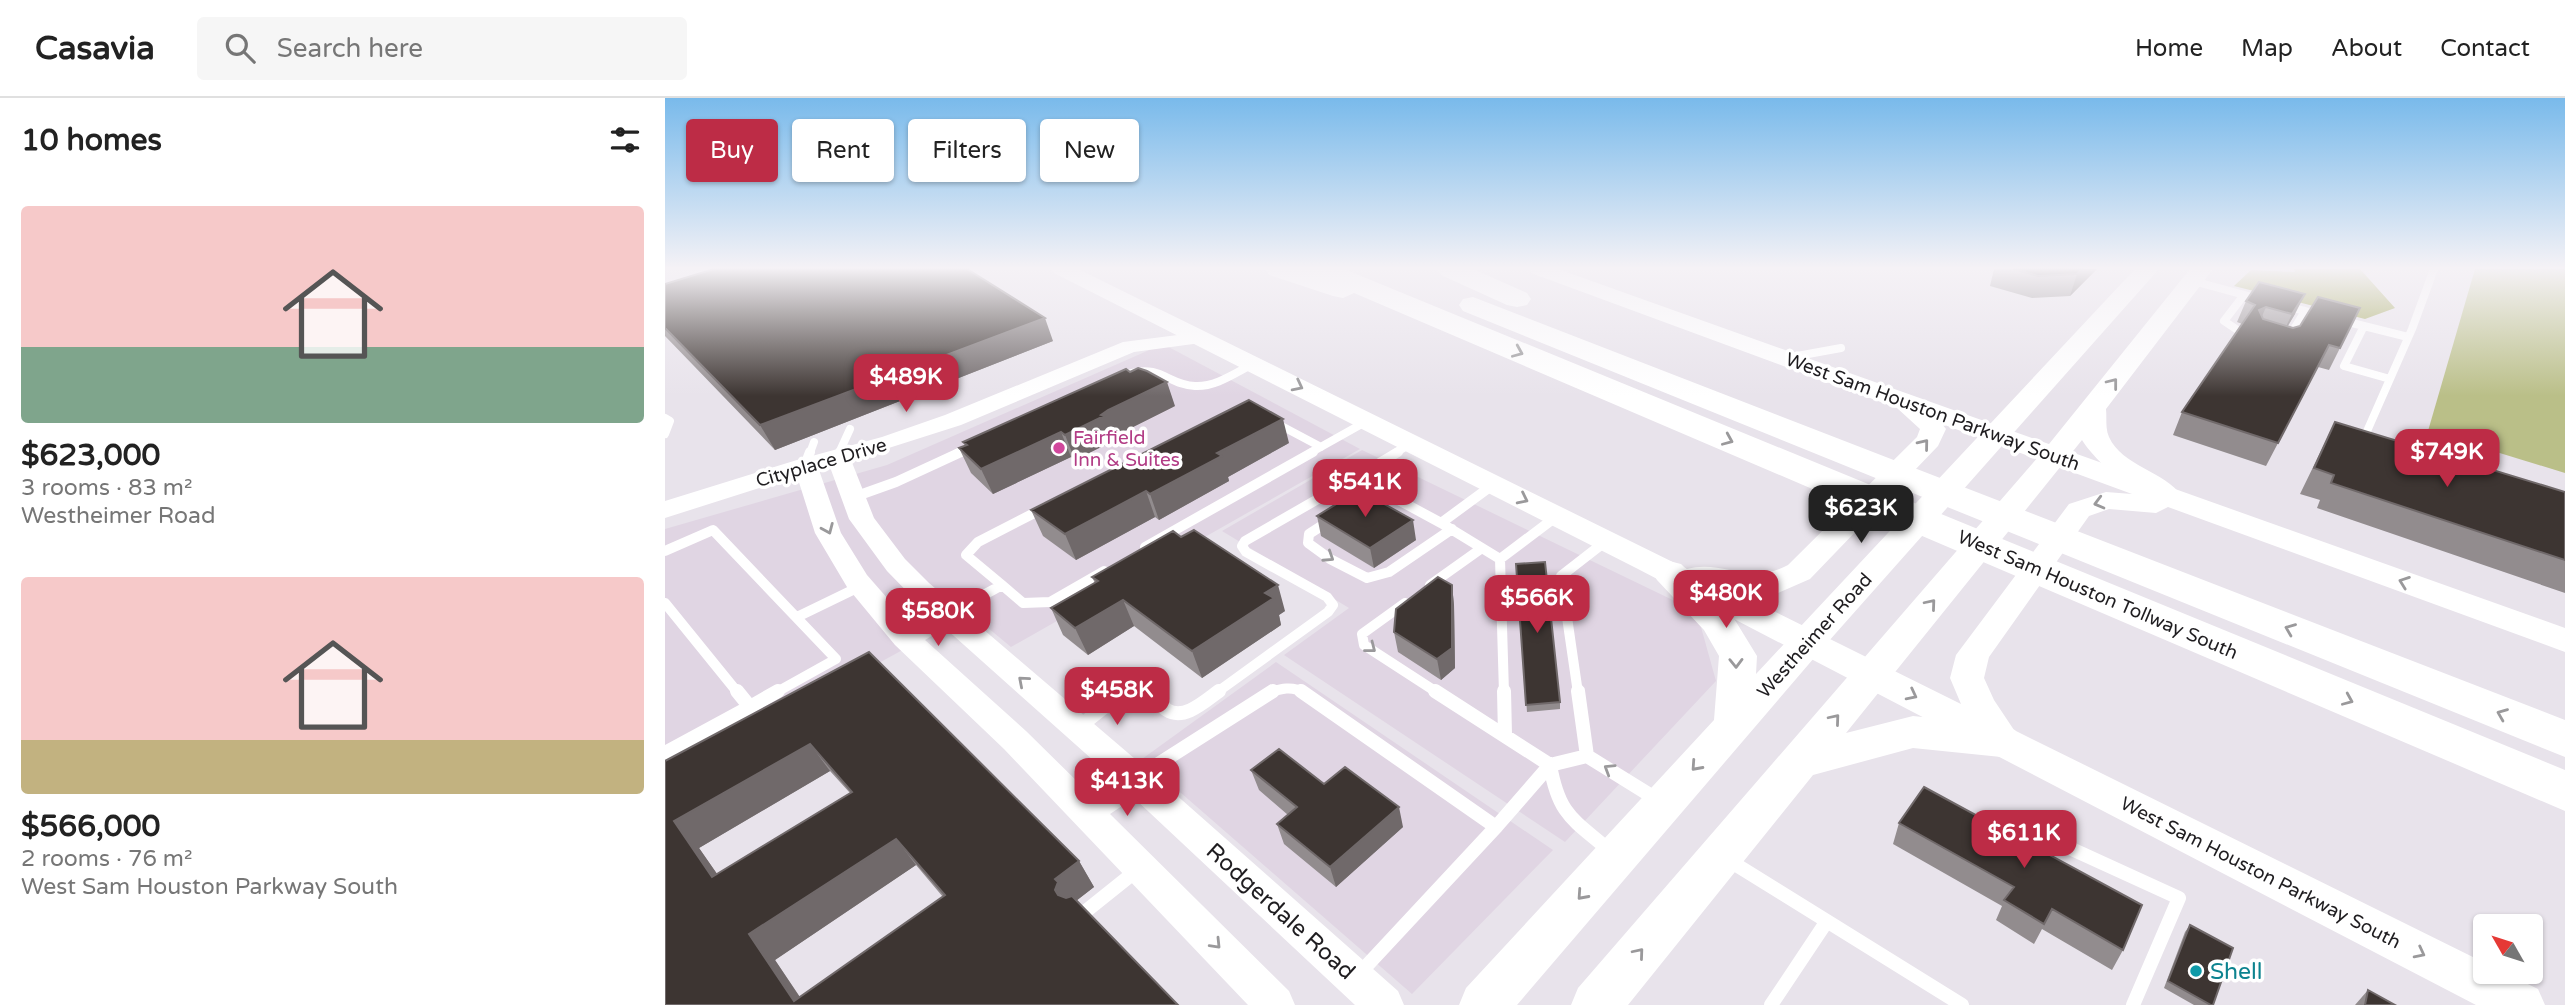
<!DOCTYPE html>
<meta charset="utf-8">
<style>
:root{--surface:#fff;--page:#f6f6f6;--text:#222;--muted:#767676;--line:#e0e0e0;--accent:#bd2c46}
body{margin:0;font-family:"Varela Round",sans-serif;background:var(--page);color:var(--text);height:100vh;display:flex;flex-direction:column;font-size:26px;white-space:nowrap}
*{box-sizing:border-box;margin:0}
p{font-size:23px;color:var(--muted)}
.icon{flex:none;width:38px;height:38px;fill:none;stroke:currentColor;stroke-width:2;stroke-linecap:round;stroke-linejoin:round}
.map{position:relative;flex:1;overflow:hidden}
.panel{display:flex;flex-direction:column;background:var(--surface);width:665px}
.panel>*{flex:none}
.hud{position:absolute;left:21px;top:21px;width:665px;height:63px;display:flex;gap:14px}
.needle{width:46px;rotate:309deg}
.buttons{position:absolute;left:1808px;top:816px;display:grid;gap:14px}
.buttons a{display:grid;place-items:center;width:70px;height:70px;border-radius:7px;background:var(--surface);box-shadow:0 2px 5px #0004;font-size:35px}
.price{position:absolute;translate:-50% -60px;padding:0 16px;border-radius:14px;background:var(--accent);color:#fff;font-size:23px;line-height:46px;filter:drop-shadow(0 2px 4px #0008)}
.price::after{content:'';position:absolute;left:50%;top:42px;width:21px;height:16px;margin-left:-10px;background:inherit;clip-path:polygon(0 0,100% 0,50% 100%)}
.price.current{background:#222;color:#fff}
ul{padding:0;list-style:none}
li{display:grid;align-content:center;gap:14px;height:371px;padding:0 21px}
li span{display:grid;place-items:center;height:217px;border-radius:7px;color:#555}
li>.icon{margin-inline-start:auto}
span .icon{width:126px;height:126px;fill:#fffc;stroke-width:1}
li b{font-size:30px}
h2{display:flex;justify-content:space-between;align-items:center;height:84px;padding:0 21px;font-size:30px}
.chip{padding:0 24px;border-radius:7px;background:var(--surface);box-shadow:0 2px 5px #0004;font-size:24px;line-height:63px}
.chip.current{background:var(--accent);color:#fff}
header{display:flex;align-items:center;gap:42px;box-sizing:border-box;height:98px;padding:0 35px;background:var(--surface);border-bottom:2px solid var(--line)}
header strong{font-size:33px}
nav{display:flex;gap:38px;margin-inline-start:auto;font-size:24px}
.search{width:490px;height:63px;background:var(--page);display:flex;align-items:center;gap:18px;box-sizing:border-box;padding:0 24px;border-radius:7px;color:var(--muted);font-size:26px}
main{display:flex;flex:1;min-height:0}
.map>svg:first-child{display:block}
.built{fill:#e0d5e3}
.green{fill:#babf88}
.forest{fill:#a2a75a}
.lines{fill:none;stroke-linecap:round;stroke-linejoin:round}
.service-far2{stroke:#fff;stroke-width:8}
.service-far1{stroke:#fff;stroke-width:10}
.service{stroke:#fff;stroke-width:14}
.tertiary{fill:#fff;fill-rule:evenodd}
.secondary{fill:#fff;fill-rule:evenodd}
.primary{fill:#fff;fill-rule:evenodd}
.motorway{fill:#fff;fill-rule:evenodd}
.wall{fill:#928c8e;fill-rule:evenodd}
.shaded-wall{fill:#70696a}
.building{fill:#3d3532;stroke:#70696a;stroke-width:2;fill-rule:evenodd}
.oneway{stroke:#9a999b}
.hotel-dot{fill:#d1479c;stroke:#fff;stroke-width:2.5}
.culture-dot{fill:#0f9aa8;stroke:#fff;stroke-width:2.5}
.labels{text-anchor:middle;stroke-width:7;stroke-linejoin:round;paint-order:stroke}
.street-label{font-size:19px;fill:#1f1d20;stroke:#fff}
.hotel-label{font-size:19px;fill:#b23c85;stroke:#fff;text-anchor:start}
.near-street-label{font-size:23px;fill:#1f1d20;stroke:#fff}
.near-culture-label{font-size:23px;fill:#0d838f;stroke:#fff;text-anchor:start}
</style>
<header>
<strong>Casavia</strong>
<div class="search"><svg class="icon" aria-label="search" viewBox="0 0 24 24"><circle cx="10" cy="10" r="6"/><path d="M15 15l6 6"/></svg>Search here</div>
<nav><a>Home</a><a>Map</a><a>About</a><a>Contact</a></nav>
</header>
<main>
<section class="panel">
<h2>10 homes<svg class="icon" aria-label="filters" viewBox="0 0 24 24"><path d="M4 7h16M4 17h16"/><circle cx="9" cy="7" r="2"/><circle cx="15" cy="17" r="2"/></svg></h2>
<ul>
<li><span style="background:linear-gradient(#f6c9c9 65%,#7fa58c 0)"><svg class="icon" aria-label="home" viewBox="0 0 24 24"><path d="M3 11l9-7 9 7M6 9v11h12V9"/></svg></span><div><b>$623,000</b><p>3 rooms · 83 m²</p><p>Westheimer Road</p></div></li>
<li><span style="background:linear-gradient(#f6c9c9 75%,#c2b280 0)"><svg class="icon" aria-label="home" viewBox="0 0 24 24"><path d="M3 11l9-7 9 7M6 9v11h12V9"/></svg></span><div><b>$566,000</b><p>2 rooms · 76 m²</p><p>West Sam Houston Parkway South</p></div></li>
</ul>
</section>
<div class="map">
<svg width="1900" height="907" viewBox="0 0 1900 907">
<rect width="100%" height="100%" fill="#e8e3eb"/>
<path class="built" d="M 498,246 L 695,351 L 346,549 L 305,515 L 0,682 L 0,431 L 222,367 Z
M 697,352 L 1016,506 L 1036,529 L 1051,583 L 900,744 L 619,557 L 684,510 L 557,433 Z
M 611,564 L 888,752 L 747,896 L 477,661 Z"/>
<path class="green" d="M 1810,171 L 1900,171 L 1900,375 L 1763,333 Z"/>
<path class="forest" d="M 1629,171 L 1695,171 L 1730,210 L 1700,221 L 1569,188 L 1586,172 L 1630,174 Z"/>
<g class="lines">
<path class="service-far2" d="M 1528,183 L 1598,202
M 1621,208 L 1656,217
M 1675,222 L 1743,239
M 1699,228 L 1679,268 L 1725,281
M 1571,231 L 1559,223 L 1579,197
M 1623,241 L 1640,213
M 1121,260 L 1176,250
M 466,275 C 496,267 504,287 530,288 C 551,289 570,275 588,266
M 0,320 L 5,323 L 0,336
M 607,323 L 656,349
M 1704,343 L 1699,340 L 1747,231 L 1769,171
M 145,355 L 149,344
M 174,355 L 185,331
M 292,355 L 308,348
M 645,355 L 702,323
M 730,355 L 747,345"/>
<path class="service-far1" d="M 733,354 L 691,379 L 776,425
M 173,358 L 175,354
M 140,367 L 145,354
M 829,386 L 776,425 L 835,461 L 892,418
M 189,399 L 231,384 L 296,354
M 693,405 L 714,392
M 664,423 L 644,436 L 643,445 L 665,461 L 702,480 L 724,474 L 787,431
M 480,449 L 648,354
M 0,453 L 48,432 L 171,561 L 110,595
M 835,461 L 839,595
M 337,487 L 301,457 L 313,444 L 381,409
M 765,487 L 817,450
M 0,505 L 73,595
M 740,505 L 697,536 L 699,547 L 773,595
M 282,517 L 337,487 L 358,505 L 385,504 L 439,473
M 132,519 L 196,488
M 461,595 L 470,592 L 483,595
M 551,595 L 663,514 L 668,507 L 662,499 L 581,454 L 577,448 L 580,443 L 691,379
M 602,595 C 615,591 627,587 639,595
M 913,595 L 896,478 L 941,443"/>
<path class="service" d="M 479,593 C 488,598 493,606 502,612 C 519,623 540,603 554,593
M 636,593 L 831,729 L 694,876
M 770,593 L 885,667 C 894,718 908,721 945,753
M 839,593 L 840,637
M 913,593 L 922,658
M 85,609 L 113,593
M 414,629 L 448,602 L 466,593
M 0,655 L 85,609 L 72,593
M 473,679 L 608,593
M 1352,726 L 1514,800 L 1468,907
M 831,729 L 885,667 L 922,658 L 993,702
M 1065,763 L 1297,907
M 416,817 L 471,773
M 1106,907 L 1162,823"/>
<path class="tertiary" d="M 536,234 L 543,236 L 546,240 L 543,244 L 469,254 L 296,327 L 186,362 L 209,420 L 240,461 L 264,485 L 483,672 L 733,893 L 739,907 L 690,907 L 469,700 L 445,716 L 624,893 L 630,907 L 583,907 L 339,651 L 230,547 L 182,489 L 150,435 L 132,378 L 0,420 L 0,403 L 132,362 L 217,339 L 280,317 L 458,244 ZM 165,369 L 184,421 L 222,473 L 263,515 L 244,525 L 202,477 L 176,435 L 154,372 ZM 280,530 L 429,663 L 447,680 L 424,695 L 361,633 L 260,542 Z"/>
<path class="secondary" d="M 386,171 L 413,171 L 1022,471 C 1057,461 1083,488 1123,467 L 1252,339 L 1255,331 L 1232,310 L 866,175 L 863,171 L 893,171 L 1900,530 L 1900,554 L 1503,409 L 1491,415 L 1444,411 L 1424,418 L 1324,559 L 1319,580 L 1329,602 L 1349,632 L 1820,865 L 1820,873 L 1836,873 L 1873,891 L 1880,907 L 1811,907 L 973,471 L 389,175 ZM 1277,326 L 1467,396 L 1441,394 L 1404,406 L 1291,557 L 1285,580 L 1296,606 L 1072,495 L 1111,496 L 1145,481 L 1273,348 L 1281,331 Z"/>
<path class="primary" d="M 1470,171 L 1494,171 L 1155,553 L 852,907 L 794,907 L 801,890 L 1049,622 L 1054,558 L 1039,532 L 992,482 L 987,474 L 992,466 L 1004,463 L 1016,466 L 1065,514 L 1092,558 L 1091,576 Z
M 1525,171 L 1548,171 L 1441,311 C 1442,320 1440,330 1444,339 C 1457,368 1499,373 1517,398 L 1512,405 C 1508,406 1505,407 1501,407 C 1478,407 1428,361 1417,342 L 1181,635 L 1248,618 L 1336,627 L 1350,632 L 1356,643 L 1350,654 L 1336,659 L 1248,650 L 1148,677 L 963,907 L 906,907 L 913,890 L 1380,351 Z"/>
<path class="motorway" d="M 600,171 L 679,171 L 1900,672 L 1900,713 L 689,195 L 678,200 L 668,198 L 604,177 Z
M 772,171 L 808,171 L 862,195 L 866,201 L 862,207 L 852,209 L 842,207 L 776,177 Z
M 808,199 L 1900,622 L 1900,659 L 798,213 L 794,207 L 798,201 Z"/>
</g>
<path class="wall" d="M 1329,171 L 1432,171 L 1405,198 L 1367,200 L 1325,188 Z
M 0,186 L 388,243 L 110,352 L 0,238 Z
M 1581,203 L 1630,216 L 1623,228 L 1628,230 L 1695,210 L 1664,272 L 1653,269 L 1601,368 L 1508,337 L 1517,314 L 1577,226 L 1572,224 Z
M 510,308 L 452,337 L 447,340 L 448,343 L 410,362 L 406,359 L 328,396 L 306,375 L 294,350 L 300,348 L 298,344 Z
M 1670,324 L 1900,394 L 1900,495 L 1652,410 L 1655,402 L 1635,396 Z
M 624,345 L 563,379 L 564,383 L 494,422 L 490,419 L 411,462 L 378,438 L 366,412 Z
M 652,418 L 751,442 L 709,470 L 656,438 Z
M 851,466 L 895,604 L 895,611 L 862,614 Z
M 427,479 L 620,513 L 614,517 L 616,527 L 537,580 L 469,528 L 423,557 L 398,537 L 386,510 L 430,485 Z
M 787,487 L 789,507 L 790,570 L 776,582 L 733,554 L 729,534 Z
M 204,554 L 414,763 L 429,789 L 411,803 L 513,907 L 0,907 L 0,663 ZM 165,673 L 185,695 L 52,776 L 34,750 ZM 251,767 L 278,799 L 135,899 L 110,862 Z
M 586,672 L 659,686 L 738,729 L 671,789 L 619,746 L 612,726 L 623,717 L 594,692 Z
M 1259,689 L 1458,852 L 1447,872 L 1377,831 L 1369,846 L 1331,822 L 1337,808 L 1228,746 L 1234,725 Z
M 1525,827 L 1548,907 L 1529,907 L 1499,890 L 1520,834 Z
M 1703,892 L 1730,907 L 1690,907 Z"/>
<path class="shaded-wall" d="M 1417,171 L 1432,171 L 1405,198 L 1412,176 Z
M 1640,196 L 1630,216 L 1617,237 L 1627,216 Z
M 1601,209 L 1592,230 L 1594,212 Z
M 380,220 L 388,243 L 110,352 L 95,327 Z
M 502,284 L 510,308 L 452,337 L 447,340 L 448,343 L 410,362 L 400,337 L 436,317 L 443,312 Z
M 618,321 L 624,345 L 563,379 L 564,383 L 494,422 L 485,396 L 552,355 Z
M 396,334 L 406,359 L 328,396 L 316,371 Z
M 481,393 L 490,419 L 411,462 L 400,436 Z
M 748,422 L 751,442 L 709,470 L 705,450 Z
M 613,487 L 620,513 L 614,517 L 616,527 L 537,580 L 527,553 L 600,495 Z
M 787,487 L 789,507 L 790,570 L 776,582 L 772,561 Z
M 458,502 L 469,528 L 423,557 L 410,530 Z
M 145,646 L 165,673 L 34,750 L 73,806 L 47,779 L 9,723 Z
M 734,709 L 738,729 L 671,789 L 665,769 Z
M 231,741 L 251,767 L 110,862 L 140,907 L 129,903 L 84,836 Z
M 414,763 L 429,789 L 407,806 L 393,797 L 390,792 L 390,781 Z"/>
<path class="building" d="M 49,171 L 302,171 L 380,220 L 95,327 L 0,230 L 0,186 Z
M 1349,171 L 1417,171 L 1412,176 L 1373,178 Z
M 1594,184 L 1640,196 L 1627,216 L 1601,209 L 1594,212 L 1598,221 L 1628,230 L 1635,228 L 1653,199 L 1695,210 L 1675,250 L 1664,247 L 1613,345 L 1517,314 L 1590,207 L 1581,203 Z
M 473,270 L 482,273 L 502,284 L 443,312 L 436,317 L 439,318 L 400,337 L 396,334 L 316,371 L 294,350 L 302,347 L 298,344 L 461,271 L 465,274 Z
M 584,302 L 618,321 L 552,355 L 557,358 L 485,396 L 481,393 L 400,436 L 366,412 Z
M 1670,324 L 1900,394 L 1900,462 L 1666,385 L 1669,377 L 1649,370 Z
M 694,392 L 748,422 L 705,450 L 652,418 Z
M 529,432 L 613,487 L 600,495 L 609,500 L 527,553 L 458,502 L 410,530 L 386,510 L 433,483 L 427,479 L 508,433 L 516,439 Z
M 880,464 L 895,604 L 861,607 L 851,466 Z
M 773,479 L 787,487 L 787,550 L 772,561 L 729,534 L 731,511 Z
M 204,554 L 414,763 L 390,781 L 393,784 L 390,792 L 393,797 L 401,800 L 407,798 L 513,907 L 0,907 L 0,663 ZM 145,646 L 187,694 L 47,779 L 9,723 ZM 231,741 L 280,797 L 129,903 L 84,836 Z
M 614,651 L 659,686 L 680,669 L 734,709 L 665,769 L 612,726 L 632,709 L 586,672 Z
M 1259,689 L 1477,807 L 1458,852 L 1387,811 L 1379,826 L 1339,802 L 1349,789 L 1234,725 Z
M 1525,827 L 1568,850 L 1548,907 L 1546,907 L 1503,883 Z
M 1703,892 L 1730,907 L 1700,907 Z"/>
<defs><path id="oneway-chevron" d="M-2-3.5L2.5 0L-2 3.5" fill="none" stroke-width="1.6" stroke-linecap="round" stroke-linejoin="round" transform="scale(1.75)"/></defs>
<g class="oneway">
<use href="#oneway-chevron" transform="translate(853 254) rotate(23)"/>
<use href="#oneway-chevron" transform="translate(1448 285) rotate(-52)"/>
<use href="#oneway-chevron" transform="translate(633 288) rotate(27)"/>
<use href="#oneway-chevron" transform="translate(1063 342) rotate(23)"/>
<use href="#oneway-chevron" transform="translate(1259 346) rotate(-51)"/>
<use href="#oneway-chevron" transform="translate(858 401) rotate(26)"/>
<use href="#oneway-chevron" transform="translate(1434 405) rotate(165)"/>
<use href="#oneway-chevron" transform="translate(163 431) rotate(67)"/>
<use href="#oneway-chevron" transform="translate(664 459) rotate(33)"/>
<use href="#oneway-chevron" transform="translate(1739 484) rotate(-160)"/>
<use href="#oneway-chevron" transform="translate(1266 506) rotate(-50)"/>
<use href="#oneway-chevron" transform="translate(1625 531) rotate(-158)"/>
<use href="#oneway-chevron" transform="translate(706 550) rotate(38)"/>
<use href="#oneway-chevron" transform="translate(1071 565) rotate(89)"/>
<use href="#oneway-chevron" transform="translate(358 583) rotate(-139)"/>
<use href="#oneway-chevron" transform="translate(1247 597) rotate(27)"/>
<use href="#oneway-chevron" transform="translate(1683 602) rotate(23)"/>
<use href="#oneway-chevron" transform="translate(1837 616) rotate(-158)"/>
<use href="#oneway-chevron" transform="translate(1170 621) rotate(-50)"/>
<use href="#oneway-chevron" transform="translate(1031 668) rotate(132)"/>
<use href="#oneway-chevron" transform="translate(944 671) rotate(-148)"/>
<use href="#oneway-chevron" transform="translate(917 797) rotate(132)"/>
<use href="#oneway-chevron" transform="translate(551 846) rotate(46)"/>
<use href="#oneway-chevron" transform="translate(974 855) rotate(-50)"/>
<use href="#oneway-chevron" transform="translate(1755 855) rotate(27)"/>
</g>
<linearGradient id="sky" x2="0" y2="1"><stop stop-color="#79baeb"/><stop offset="0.57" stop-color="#f5f2f6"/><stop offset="1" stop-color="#f5f2f6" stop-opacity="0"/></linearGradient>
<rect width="1900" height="298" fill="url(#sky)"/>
<circle class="hotel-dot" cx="394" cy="350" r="7"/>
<circle class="culture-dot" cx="1531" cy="873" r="7"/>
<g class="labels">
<g class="street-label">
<text transform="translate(1268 313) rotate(20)" y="7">West Sam Houston Parkway South</text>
<text transform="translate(156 364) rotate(-16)" y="7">Cityplace Drive</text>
<text transform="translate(1433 496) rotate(23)" y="7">West Sam Houston Tollway South</text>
<text transform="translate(1149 537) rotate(-48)" y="7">Westheimer Road</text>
<text transform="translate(1596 774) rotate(27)" y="7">West Sam Houston Parkway South</text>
</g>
<g class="hotel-label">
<text x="408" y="346">Fairfield<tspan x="408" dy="22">Inn &amp; Suites</tspan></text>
</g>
<g class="near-street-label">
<text transform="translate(616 813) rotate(42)" y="8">Rodgerdale Road</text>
</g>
<g class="near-culture-label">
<text x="1545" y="881">Shell</text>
</g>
</g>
</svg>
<div class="buttons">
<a><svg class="needle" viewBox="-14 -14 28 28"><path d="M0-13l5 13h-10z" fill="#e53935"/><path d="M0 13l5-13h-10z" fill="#767676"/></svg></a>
</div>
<b class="price" style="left:241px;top:316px">$489K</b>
<b class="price" style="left:1782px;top:391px">$749K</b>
<b class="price" style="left:700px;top:421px">$541K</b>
<b class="price current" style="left:1196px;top:447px">$623K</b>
<b class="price" style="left:1061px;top:532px">$480K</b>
<b class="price" style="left:872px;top:537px">$566K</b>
<b class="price" style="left:273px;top:550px">$580K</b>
<b class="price" style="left:452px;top:629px">$458K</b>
<b class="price" style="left:462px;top:720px">$413K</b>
<b class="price" style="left:1359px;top:772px">$611K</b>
<div class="hud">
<a class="chip current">Buy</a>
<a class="chip">Rent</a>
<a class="chip">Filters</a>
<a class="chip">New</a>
</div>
</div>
</main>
